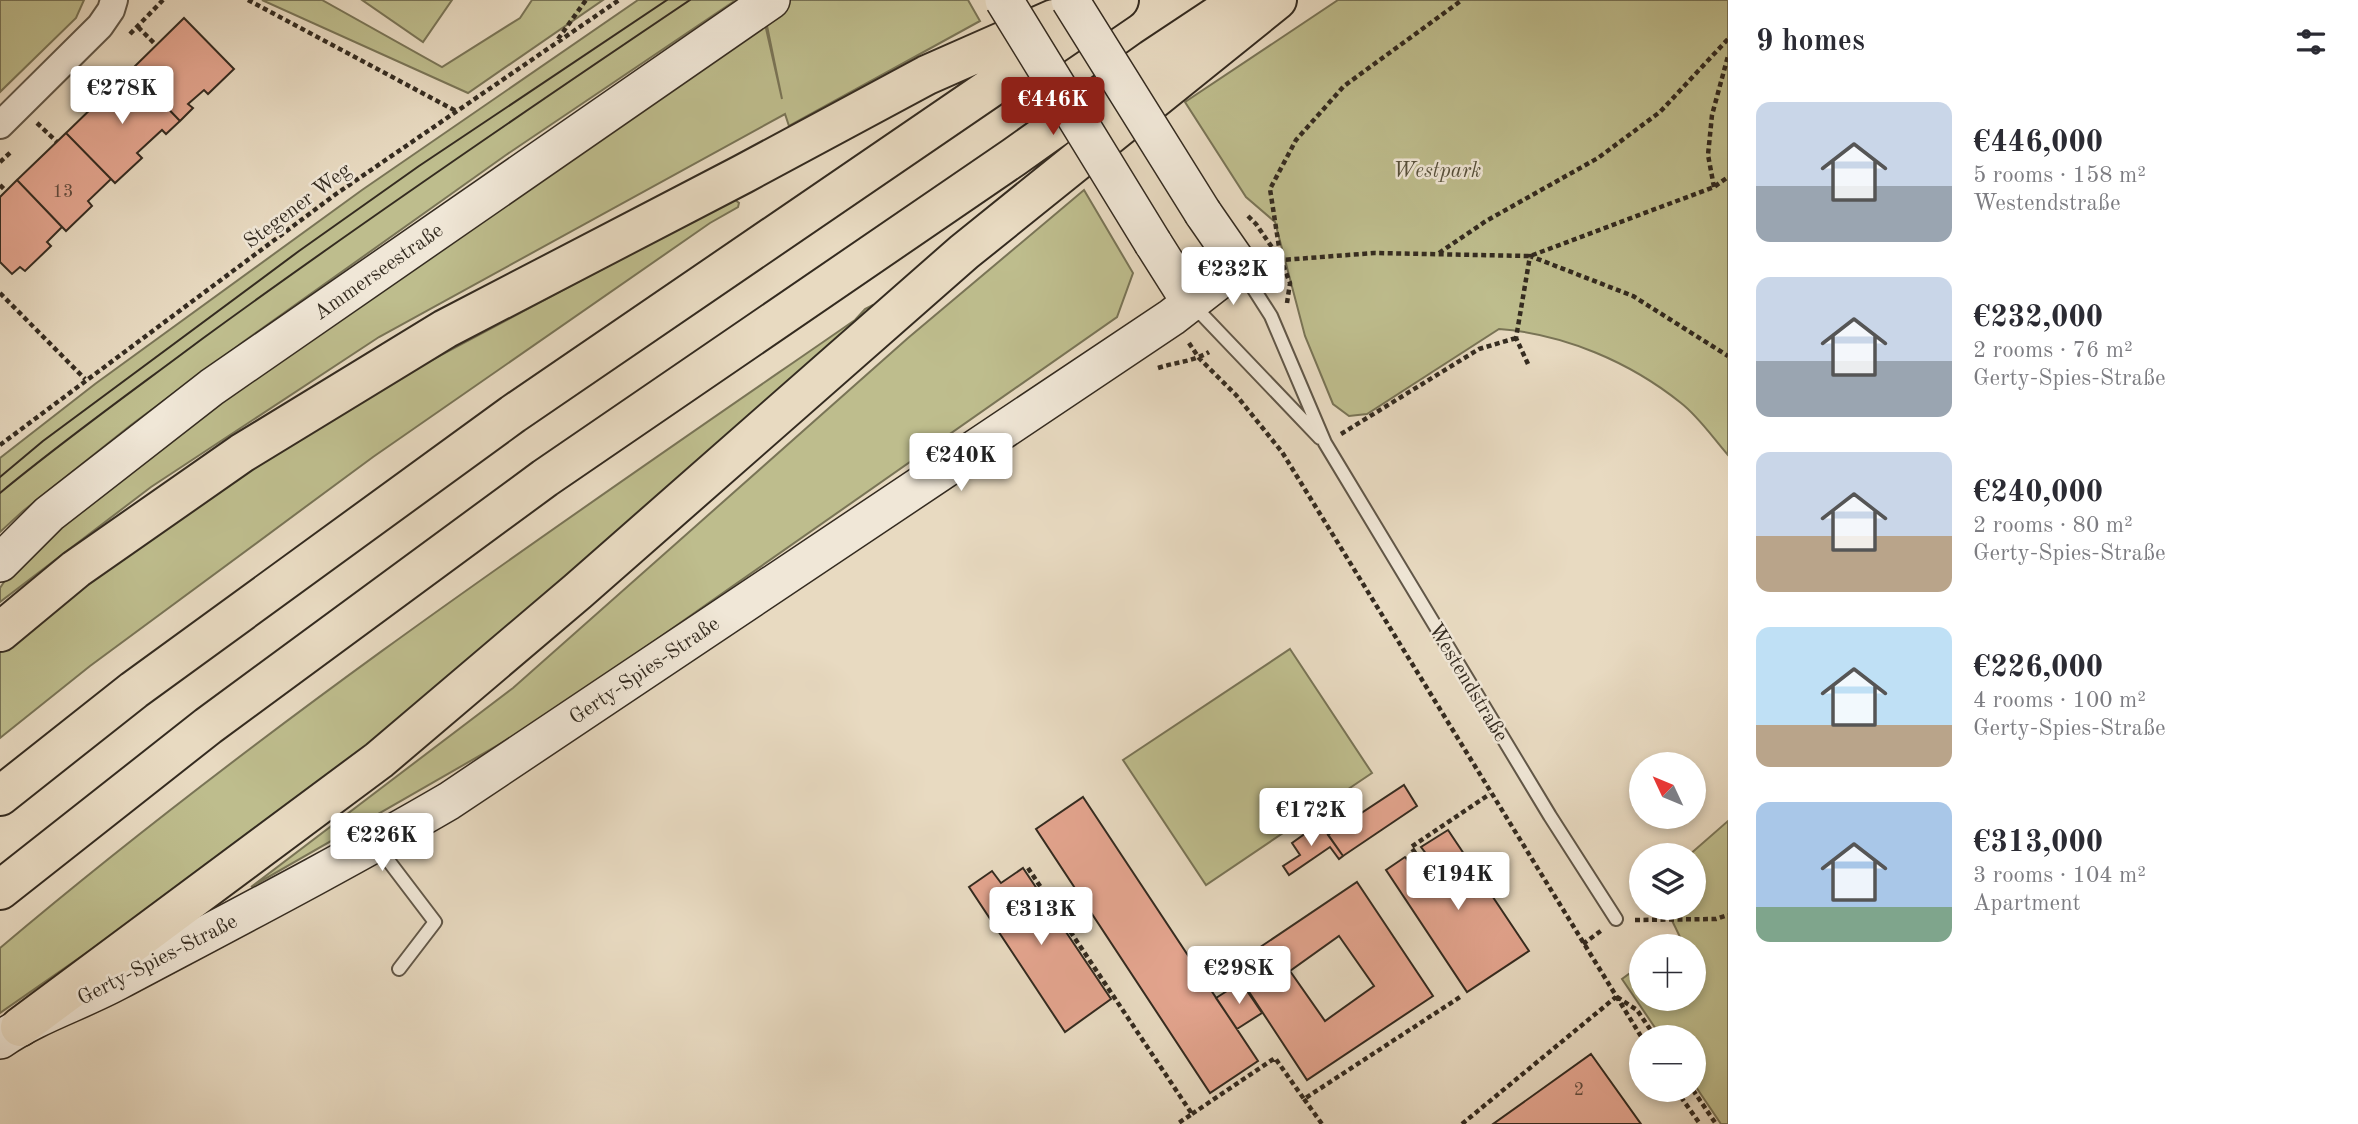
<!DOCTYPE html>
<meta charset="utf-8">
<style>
:root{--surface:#fff;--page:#f2f2f3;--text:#2b2b33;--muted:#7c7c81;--accent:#8f2418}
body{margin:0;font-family:"Old Standard TT",serif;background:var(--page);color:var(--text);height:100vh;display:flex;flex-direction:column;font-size:26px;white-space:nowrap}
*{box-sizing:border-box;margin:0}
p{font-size:23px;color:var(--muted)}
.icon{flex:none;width:38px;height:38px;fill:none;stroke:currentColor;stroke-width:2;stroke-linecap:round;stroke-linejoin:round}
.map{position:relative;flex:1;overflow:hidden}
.drawer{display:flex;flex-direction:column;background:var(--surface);width:630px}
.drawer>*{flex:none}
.needle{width:46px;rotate:314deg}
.buttons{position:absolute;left:1629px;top:752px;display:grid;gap:14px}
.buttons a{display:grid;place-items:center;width:77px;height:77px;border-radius:50%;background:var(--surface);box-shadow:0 4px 10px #0003;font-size:35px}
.price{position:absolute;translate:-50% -60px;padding:0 16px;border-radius:7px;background:#fff;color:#222;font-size:23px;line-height:46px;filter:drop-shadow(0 2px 4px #0008)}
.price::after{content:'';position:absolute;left:50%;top:42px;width:21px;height:16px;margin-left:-10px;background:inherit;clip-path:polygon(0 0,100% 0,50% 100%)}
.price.on{background:var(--accent);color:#fff}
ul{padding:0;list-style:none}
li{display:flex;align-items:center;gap:21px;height:175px;padding:0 28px}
li span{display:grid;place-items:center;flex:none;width:196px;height:140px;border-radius:14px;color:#555}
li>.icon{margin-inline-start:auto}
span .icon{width:84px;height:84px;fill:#fffc;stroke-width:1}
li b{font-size:30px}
h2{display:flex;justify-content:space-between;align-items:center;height:84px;padding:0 28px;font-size:30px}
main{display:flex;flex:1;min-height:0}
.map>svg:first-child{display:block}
.green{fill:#bebd8d;stroke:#797456;stroke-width:2}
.building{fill:#e4a58f;stroke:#342b20;stroke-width:2;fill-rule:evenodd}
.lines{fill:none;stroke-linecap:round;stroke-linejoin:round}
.service-casing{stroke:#615748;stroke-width:16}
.minor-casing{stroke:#615748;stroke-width:30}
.secondary-casing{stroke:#342b20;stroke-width:40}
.motorway-casing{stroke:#342b20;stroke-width:42}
.path{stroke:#342b20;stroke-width:4.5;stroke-dasharray:5 3.5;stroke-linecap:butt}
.service{stroke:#f0e7d7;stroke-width:12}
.minor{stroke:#f0e7d7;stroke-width:26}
.secondary{stroke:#f0e7d7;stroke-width:37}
.motorway{stroke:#e8dac1;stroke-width:38}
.tram{stroke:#342b20;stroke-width:2}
.secondary-bridge-casing{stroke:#342b20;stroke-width:40;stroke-linecap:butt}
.secondary-bridge{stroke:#f0e7d7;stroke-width:37}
.labels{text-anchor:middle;stroke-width:5;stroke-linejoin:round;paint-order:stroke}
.number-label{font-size:18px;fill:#604a3c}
.park-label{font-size:21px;font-style:italic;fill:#56503b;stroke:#f0e7d7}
.street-label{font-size:21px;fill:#342b20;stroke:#f0e7d7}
</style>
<main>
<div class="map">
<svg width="1728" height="1124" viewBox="0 0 1728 1124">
<rect width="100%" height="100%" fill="#e8dac1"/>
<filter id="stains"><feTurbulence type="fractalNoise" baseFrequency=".00286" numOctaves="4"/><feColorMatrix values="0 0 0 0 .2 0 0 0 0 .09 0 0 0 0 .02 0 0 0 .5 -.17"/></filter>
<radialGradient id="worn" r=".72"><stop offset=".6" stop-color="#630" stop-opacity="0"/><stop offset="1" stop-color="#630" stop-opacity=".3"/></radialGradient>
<path class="green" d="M 0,0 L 84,0 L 76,18 L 0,92 Z
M 262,0 L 322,0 L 442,67 L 520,18 L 532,0 L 603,0 L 468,93 Z
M 362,0 L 452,0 L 423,42 Z
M 638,0 L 736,0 L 506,155 L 243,342 L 131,425 L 23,511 L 0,532 L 0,458 L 95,384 L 362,190 Z
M 790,0 L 968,0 L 980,21 L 789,126 L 785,114 L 379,337 L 151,487 L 0,602 L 0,588 L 6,579 L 53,527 L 215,402 L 765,24 L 782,99 L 765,16 Z
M 1338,0 L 1728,0 L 1728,455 C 1713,438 1699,417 1681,403 C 1630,362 1564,334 1499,329 L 1367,414 L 1349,416 L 1333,404 L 1305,336 L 1275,222 L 1246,197 L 1185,102 Z
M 1084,190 L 1133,273 L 1117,317 L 540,721 L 251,887 L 513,688 L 908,338 Z
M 734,199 L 739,203 L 738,207 L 710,223 L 373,457 L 90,666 L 0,738 L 0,650 L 182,512 L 394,380 Z
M 873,305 L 877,308 L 408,714 L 213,865 L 0,1013 L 0,948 C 271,719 564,521 855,320 L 865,309 Z
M 1290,649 L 1372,773 L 1206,885 L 1123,760 Z
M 1728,821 L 1728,1124 L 1721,1124 L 1694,1084 L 1694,1038 L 1662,1038 L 1622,979 L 1641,965 L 1642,999 L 1694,999 L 1694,947 L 1667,947 L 1680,937 L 1666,908 L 1694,908 L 1694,856 L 1688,856 Z"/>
<path class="building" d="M 184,18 L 234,69 L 208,94 L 204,90 L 188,104 L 193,108 L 180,121 L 131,70 Z
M 131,70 L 180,121 L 166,134 L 162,130 L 137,153 L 142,158 L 115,183 L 66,133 Z
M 66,133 L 111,179 L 88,201 L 92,206 L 66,231 L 17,180 Z
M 17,180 L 62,227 L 47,242 L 51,246 L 25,271 L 20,267 L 12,274 L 0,262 L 0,197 Z
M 1404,785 L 1417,806 L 1343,856 L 1328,835 Z
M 1083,797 L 1258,1061 L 1210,1093 L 1036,829 Z
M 1320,823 L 1343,856 L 1339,859 L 1330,847 L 1289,875 L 1283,866 L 1300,855 L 1292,843 Z
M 1448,830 L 1529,951 L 1467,992 L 1386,870 L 1405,857 L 1411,865 L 1427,855 L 1421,847 Z
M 1023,868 L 1111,999 L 1065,1032 L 969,887 L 992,871 L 1001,883 Z
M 1357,882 L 1433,996 L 1307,1080 L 1232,966 ZM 1339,936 L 1374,986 L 1325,1021 L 1290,971 Z
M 1241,982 L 1262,1013 L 1237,1029 L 1216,998 Z
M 1591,1054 L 1641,1124 L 1493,1124 Z"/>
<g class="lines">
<defs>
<path id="service" d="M 1241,269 L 1271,316 L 1325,443 L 1550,816 L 1616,919
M 1192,304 L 1320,438
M 378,847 L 435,922 L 399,969"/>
<path id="minor" d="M 0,125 L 100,26 L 111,10 L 114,0"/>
<path id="secondary" d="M 1153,243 L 1191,303
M 0,563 L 49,514 L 212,387 L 771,0
M 0,1040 C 36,1015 79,1002 118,981 C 229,922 341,864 449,801 L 1172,317 L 1239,265 L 1203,213"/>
<path id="motorway" d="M 0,632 L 76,569 L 242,453 L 445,329 L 743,174 L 927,75 L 1054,19
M 0,796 L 134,690 L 513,414 L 1119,0
M 0,890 L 208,726 L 545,478 L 1014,157 L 1152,59 L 1241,0
M 20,1027 L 379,760 L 578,591 L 964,252 L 1277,0"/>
</defs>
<use href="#service" class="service-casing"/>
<use href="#minor" class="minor-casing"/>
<use href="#secondary" class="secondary-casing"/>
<use href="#motorway" class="motorway-casing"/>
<path class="path" d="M 248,0 L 456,111
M 138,27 L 156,45
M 130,34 L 163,0
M 558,39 L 586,0
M 87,74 L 106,93
M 37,123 L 57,142
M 0,162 L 12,151
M 0,185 L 6,191
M 1714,187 L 1708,155 L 1712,115 L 1728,56
M 1248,216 L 1256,224 L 1280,259
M 1439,253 L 1486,221 L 1598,158 L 1660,112 L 1728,39
M 1269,261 L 1374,253 L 1530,256 L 1714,187 L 1728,177
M 0,293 L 85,379
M 1287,303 L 1290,283 L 1281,260 L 1270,189 L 1296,140 L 1344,86 L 1462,0
M 1189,343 L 1199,358 L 1236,395 L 1282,452 L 1642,1038
M 1528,364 L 1516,338 L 1530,256 L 1633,296 L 1728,356
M 1158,368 C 1176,362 1192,362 1209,352
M 1341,434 L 1479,349 L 1516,338
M 0,445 L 336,194 L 619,0
M 1420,860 L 1411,847 L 1490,794
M 1028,868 L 1192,1114 L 1177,1124
M 1635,920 L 1716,919 L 1728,915
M 1583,944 L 1602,930
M 1617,997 L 1637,1010 L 1656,1038
M 1676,1090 L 1700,1124
M 1693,1090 L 1716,1124
M 1304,1099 L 1322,1124
M 1192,1114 L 1275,1058 L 1304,1099 L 1460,997
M 1462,1124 L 1616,997"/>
<use href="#service" class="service"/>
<use href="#minor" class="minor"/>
<use href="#secondary" class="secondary"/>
<use href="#motorway" class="motorway"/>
<path class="tram" d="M 0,477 L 43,441 L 299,251 L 419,166 L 667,0
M 0,493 C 65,439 134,390 202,339 C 362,222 525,111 690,0"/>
<defs>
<path id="secondary-bridge" d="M 1004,0 L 1153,243
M 1070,0 L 1203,213"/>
</defs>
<use href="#secondary-bridge" class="secondary-bridge-casing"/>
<use href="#secondary-bridge" class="secondary-bridge"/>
</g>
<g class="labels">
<g class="number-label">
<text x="63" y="197">13</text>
<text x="1579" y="1095">2</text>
</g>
<g class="park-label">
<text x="1437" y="177">Westpark</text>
</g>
<g class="street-label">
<text transform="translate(297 205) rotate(-37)" y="7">Stegener Weg</text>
<text transform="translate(378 271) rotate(-35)" y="7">Ammerseestraße</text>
<text transform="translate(644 670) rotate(-34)" y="7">Gerty-Spies-Straße</text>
<text transform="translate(1469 682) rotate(59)" y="7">Westendstraße</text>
<text transform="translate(157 959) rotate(-27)" y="7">Gerty-Spies-Straße</text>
</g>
</g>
<rect width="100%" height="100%" filter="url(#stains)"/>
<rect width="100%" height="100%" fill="url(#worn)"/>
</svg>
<div class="buttons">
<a><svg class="needle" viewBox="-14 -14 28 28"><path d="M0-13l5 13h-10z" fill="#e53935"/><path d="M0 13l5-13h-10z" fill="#7c7c81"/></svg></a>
<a><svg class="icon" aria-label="layers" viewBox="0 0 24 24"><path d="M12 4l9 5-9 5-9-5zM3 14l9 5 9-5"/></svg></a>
<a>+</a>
<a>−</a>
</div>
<b class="price" style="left:122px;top:126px">€278K</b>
<b class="price on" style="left:1053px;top:137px">€446K</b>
<b class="price" style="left:1233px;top:307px">€232K</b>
<b class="price" style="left:961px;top:493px">€240K</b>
<b class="price" style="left:1311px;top:848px">€172K</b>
<b class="price" style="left:382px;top:873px">€226K</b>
<b class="price" style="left:1458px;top:912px">€194K</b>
<b class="price" style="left:1041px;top:947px">€313K</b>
<b class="price" style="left:1239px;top:1006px">€298K</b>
</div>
<section class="drawer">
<h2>9 homes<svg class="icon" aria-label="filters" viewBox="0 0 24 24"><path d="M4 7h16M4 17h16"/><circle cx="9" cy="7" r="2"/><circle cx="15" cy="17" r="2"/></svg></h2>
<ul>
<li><span style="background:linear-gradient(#c9d6e8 60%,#9aa5b1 0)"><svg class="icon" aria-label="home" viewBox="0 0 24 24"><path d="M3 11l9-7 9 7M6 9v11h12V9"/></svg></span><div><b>€446,000</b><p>5 rooms · 158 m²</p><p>Westendstraße</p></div></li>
<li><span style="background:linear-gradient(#c9d6e8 60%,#9aa5b1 0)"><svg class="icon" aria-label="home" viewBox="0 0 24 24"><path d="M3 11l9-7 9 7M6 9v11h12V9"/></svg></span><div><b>€232,000</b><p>2 rooms · 76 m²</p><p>Gerty-Spies-Straße</p></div></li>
<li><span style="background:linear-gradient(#c9d6e8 60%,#b9a48a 0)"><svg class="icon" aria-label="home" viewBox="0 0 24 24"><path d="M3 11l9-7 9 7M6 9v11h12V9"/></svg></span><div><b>€240,000</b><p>2 rooms · 80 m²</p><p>Gerty-Spies-Straße</p></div></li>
<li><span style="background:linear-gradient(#bfe0f5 70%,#b9a48a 0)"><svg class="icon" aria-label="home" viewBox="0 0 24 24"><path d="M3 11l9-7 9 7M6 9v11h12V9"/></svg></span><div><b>€226,000</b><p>4 rooms · 100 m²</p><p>Gerty-Spies-Straße</p></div></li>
<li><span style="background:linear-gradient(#a9c7e8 75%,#7fa58c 0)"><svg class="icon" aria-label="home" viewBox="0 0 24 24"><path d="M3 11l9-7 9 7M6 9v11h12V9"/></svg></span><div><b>€313,000</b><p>3 rooms · 104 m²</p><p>Apartment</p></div></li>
</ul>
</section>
</main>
